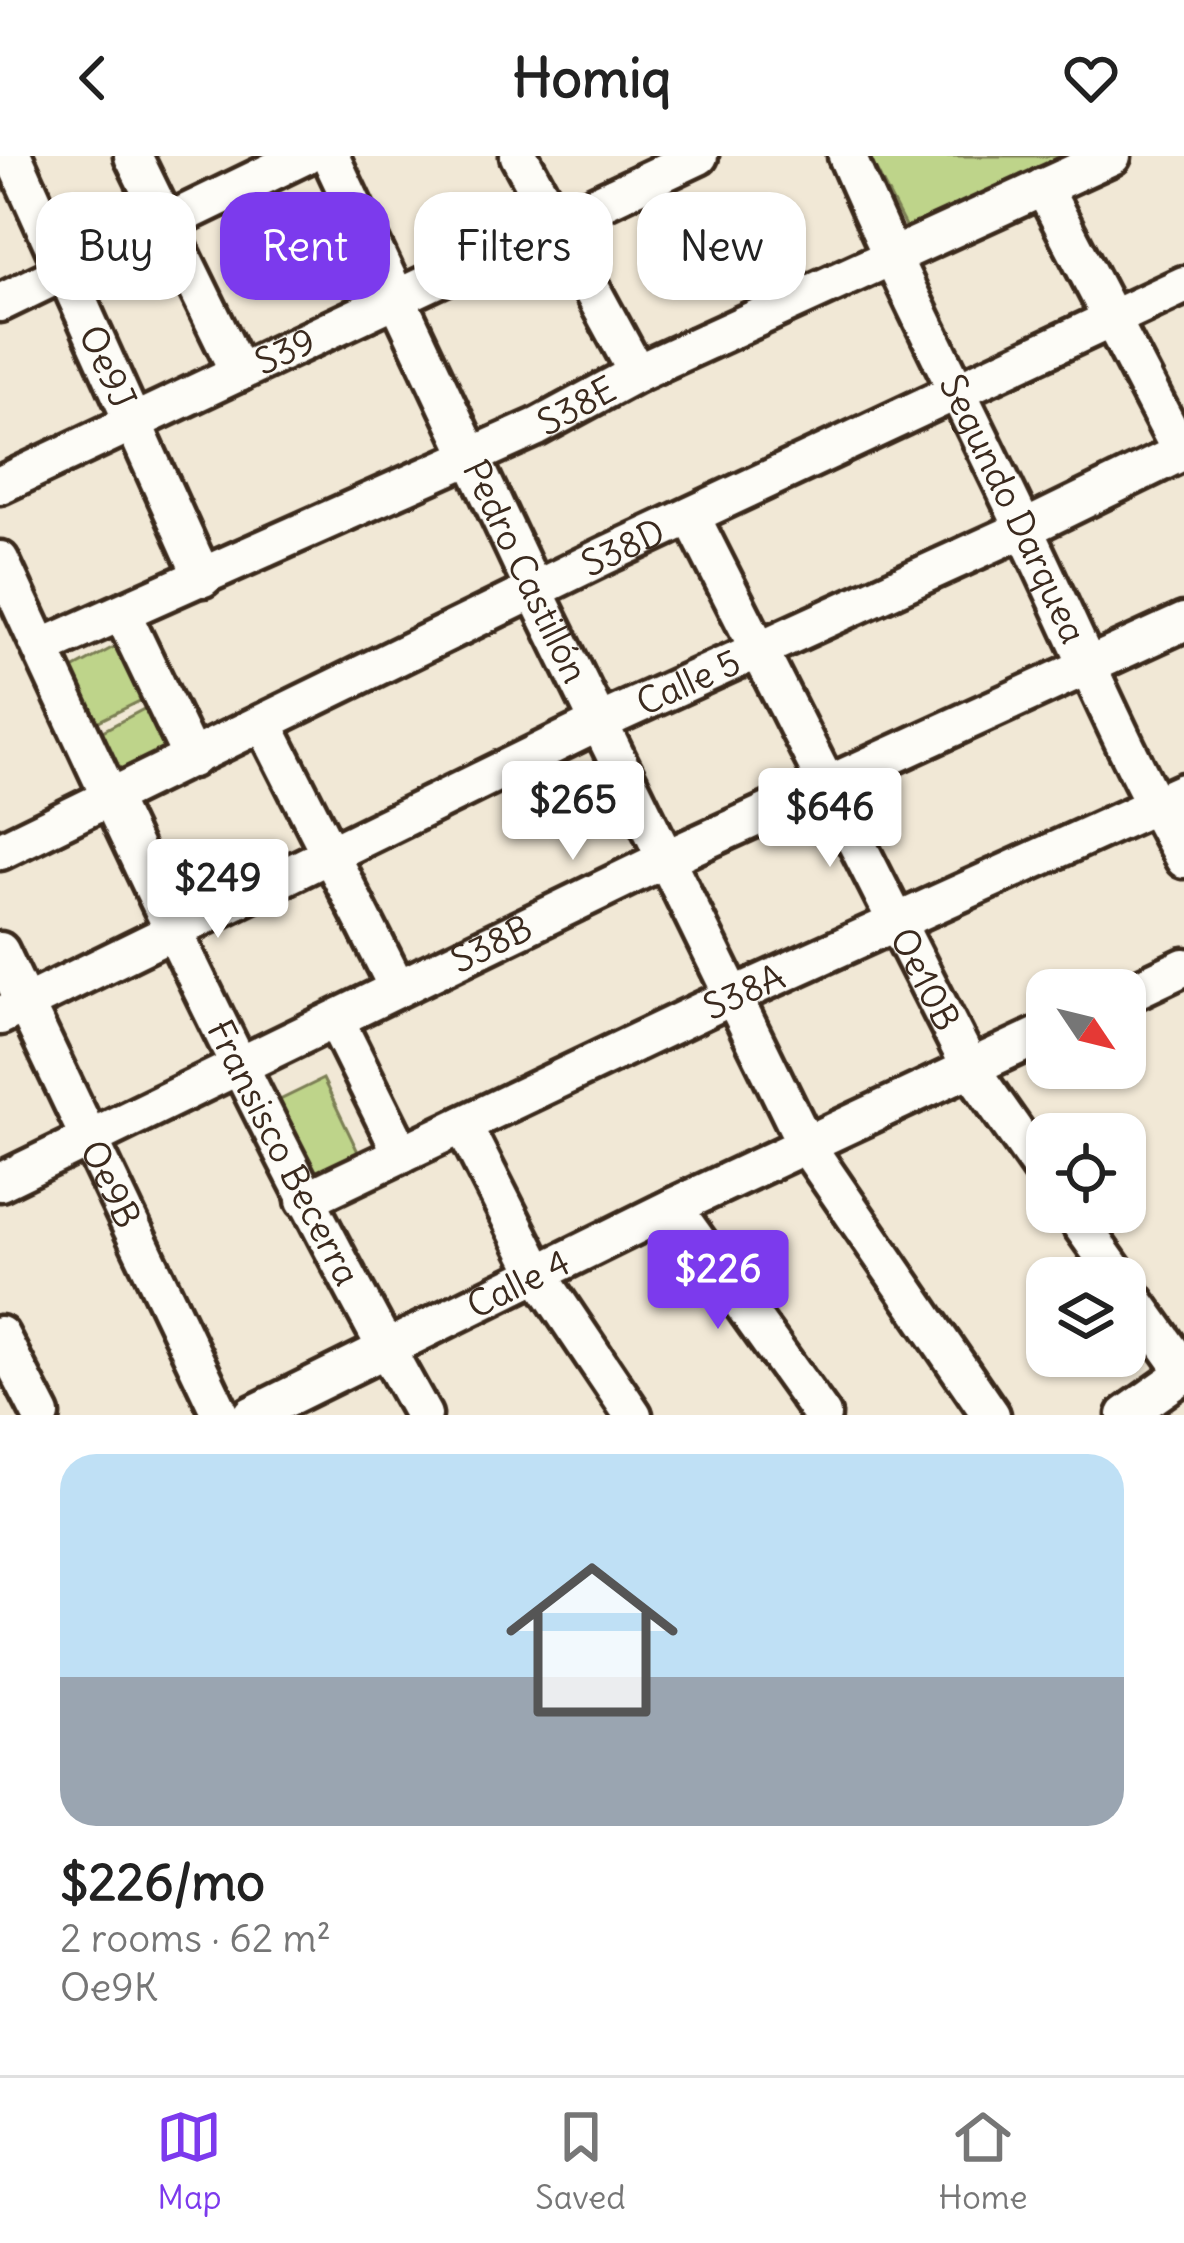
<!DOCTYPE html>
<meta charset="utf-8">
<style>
:root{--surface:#fff;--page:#f6f6f6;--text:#222;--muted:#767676;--line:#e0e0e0;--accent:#7c3aed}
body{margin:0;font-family:Delius,sans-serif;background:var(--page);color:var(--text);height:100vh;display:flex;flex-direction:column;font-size:45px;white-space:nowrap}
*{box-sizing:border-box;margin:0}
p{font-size:39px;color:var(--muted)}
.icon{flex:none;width:66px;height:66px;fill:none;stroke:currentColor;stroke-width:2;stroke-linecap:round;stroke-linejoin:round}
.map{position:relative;height:1259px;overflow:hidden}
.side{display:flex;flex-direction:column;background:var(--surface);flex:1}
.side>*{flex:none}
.top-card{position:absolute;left:36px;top:36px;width:1113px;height:108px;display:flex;gap:24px}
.needle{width:78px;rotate:125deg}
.fabs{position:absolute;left:1026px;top:813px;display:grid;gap:24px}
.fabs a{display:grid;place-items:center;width:120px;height:120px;border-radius:24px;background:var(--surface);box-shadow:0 3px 9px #0004;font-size:60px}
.price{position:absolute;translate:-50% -102px;padding:0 27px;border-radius:12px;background:#fff;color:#222;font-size:39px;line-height:78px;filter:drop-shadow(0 3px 6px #0008)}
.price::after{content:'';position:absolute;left:50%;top:72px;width:36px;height:27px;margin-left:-18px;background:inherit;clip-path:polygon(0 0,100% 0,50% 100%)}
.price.active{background:var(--accent);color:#fff}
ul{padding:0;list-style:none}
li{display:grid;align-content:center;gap:24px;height:636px;padding:0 60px}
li+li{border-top:3px solid var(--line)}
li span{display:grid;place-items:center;height:372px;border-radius:36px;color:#555}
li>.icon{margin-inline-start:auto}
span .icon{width:216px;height:216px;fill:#fffc;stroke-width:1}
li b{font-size:51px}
.tag{padding:0 42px;border-radius:36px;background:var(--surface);box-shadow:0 3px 9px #0004;font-size:42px;line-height:108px}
.tag.active{background:var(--accent);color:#fff}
header{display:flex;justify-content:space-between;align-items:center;height:156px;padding:0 60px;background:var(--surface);font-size:54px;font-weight:800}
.tab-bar{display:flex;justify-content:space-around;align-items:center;height:168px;border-top:3px solid var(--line);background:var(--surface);font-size:33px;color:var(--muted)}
.tab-bar a{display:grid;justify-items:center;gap:6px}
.tab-bar .active{color:var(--accent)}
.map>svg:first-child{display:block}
.green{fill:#bed48a;stroke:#7c7f54;stroke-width:3}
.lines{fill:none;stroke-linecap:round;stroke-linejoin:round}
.minor-casing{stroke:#3b2a1e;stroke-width:45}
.minor{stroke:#fdfcf7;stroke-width:36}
.labels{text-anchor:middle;stroke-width:12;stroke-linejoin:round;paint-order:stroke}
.street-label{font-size:36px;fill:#3b2a1e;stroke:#fdfcf7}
</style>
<header><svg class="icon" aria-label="back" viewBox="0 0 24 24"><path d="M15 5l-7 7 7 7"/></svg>Homiq<svg class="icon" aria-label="heart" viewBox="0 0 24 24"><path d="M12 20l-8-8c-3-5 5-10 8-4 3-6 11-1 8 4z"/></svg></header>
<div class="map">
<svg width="1184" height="1259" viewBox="0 0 1184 1259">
<rect width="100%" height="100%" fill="#f1e8d6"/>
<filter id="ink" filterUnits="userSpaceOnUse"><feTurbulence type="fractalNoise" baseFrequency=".00833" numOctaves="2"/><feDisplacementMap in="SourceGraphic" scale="24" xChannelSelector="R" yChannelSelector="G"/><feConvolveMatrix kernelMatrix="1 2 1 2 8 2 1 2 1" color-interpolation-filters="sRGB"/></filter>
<g filter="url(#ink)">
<path class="green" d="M 869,0 L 1065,0 L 907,74 Z
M 127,484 L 154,538 L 66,581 L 43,529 Z
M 155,547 L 182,601 L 94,644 L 71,592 Z
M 323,923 L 361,1002 L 314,1025 L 276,946 Z"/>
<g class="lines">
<defs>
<g id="minor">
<path id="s1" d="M 13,0 L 203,422"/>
<path d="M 133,0 L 239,217"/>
<path id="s2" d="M 330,0 L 535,436 L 806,989 L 991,1259"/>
<path d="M 519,0 L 637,217"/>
<path id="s3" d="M 847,0 C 901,127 965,248 1024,373 C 1077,483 1124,596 1184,703"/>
<path d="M 1043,31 L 1181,296"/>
<path d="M 0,147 L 304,0"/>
<path id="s4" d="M 0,329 L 699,0"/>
<path id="s5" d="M 691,360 L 971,913 L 1047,1021"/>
<path id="s6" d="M 0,404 C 133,693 267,981 423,1259"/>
<path d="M 122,457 L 192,603"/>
<path id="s7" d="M 41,492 L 537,271 L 637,217 L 1112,0"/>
<path d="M 264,568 L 397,831"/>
<path id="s8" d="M 0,695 L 604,400 L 1184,129"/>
<path id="s9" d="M 0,795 L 221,1259"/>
<path d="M 1125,839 L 1184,811"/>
<path id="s10" d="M 0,860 L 600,566 L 1024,373 L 1184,295"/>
<path d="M 336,865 L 402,998"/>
<path d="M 463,969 L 539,1119 L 633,1259"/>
<path id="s11" d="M 0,1026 L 665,703 L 1184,466"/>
<path id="s12" d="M 305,1044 L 731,841 L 1184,636"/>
<path d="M 673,1051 L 822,1259"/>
<path d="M 1072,1056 L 1119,1122"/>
<path d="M 1125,1131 L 1184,1214"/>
<path d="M 0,1179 L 41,1259"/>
<path id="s13" d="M 252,1259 L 673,1051 L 1047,876"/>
<path d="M 1126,1259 L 1184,1218"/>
</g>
</defs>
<use href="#minor" class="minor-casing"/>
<use href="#minor" class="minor"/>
</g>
</g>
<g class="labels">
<g class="street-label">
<text dy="13" stroke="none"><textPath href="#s4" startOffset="315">S39</textPath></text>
<text dy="13" stroke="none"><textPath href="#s1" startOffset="231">Oe9J</textPath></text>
<text dy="13" stroke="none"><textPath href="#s7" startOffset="588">S38E</textPath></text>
<text dy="13" stroke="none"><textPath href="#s3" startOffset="390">Segundo Darquea</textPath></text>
<text dy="13" stroke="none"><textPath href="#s8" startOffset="693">S38D</textPath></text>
<text dy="13" stroke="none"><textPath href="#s2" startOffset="459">Pedro Castillón</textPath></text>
<text dy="13" stroke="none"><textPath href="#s10" startOffset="765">Calle 5</textPath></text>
<text dy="13" stroke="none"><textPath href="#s11" startOffset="546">S38B</textPath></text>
<text dy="13" stroke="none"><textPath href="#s5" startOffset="519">Oe10B</textPath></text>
<text dy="13" stroke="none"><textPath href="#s12" startOffset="486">S38A</textPath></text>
<text dy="13" stroke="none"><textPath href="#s6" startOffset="657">Fransisco Becerra</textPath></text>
<text dy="13" stroke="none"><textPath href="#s9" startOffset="258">Oe9B</textPath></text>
<text dy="13" stroke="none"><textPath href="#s13" startOffset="297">Calle 4</textPath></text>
</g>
</g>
</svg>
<div class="fabs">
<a><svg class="needle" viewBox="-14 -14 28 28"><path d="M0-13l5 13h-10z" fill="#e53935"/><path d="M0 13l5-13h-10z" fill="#767676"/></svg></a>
<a><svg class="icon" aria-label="locate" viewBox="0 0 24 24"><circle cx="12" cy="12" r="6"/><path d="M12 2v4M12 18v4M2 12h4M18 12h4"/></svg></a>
<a><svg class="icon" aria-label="layers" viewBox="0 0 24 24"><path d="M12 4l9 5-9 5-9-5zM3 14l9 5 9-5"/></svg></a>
</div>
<b class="price" style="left:573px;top:707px">$265</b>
<b class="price" style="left:830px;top:714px">$646</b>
<b class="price" style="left:218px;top:785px">$249</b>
<b class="price active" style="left:718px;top:1176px">$226</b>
<div class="top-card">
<a class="tag">Buy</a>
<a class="tag active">Rent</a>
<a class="tag">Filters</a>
<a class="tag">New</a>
</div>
</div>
<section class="side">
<ul>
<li><span style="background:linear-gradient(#bfe0f5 60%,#9aa5b1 0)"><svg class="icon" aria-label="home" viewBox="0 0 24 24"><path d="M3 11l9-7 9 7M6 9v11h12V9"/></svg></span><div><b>$226/mo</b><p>2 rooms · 62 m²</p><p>Oe9K</p></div></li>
</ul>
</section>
<nav class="tab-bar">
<a class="active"><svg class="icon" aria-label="map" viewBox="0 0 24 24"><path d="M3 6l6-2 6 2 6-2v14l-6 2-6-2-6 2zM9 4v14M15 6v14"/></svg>Map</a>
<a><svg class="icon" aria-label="saved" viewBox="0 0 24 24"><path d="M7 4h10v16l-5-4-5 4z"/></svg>Saved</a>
<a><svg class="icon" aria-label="home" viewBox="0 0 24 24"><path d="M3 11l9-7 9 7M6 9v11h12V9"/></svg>Home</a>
</nav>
